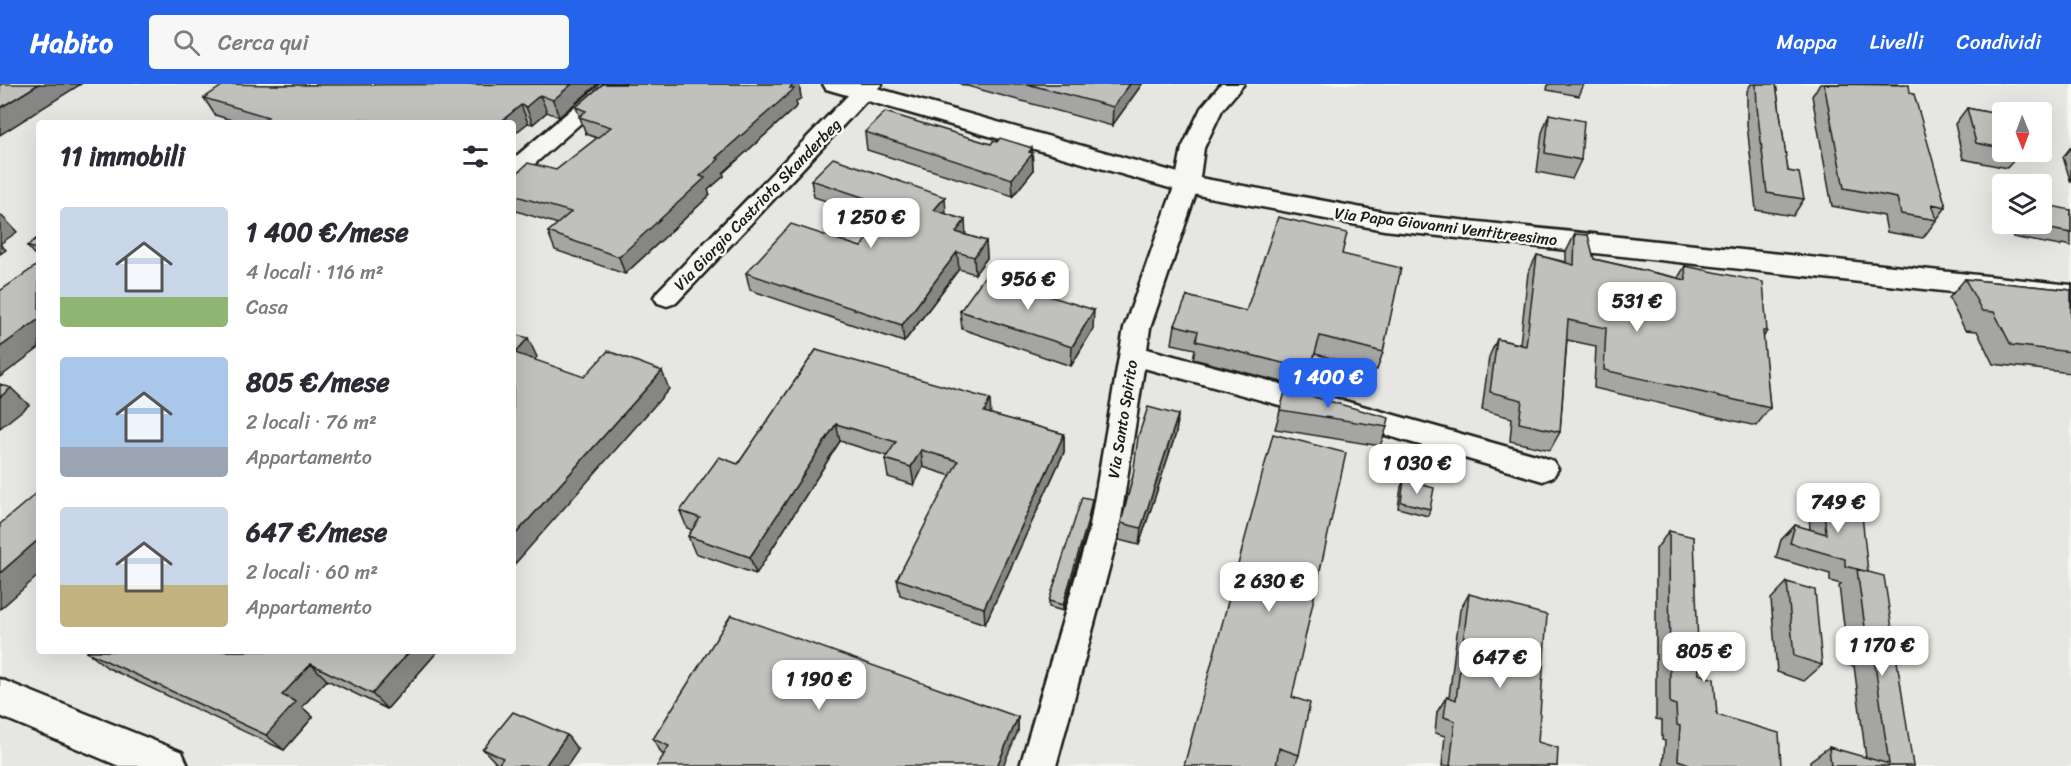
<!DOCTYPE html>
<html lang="it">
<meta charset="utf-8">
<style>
:root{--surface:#fff;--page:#f7f7f7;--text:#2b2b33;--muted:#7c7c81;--accent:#2563eb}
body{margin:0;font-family:Sriracha,sans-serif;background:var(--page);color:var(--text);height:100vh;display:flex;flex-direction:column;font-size:22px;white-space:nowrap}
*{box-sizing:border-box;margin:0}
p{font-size:20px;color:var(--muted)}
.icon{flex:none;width:33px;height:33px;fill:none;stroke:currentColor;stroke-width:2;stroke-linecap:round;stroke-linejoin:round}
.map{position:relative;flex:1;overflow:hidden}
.sheet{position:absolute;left:36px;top:36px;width:480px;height:534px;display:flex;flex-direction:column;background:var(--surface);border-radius:6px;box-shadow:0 6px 24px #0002}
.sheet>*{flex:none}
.needle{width:39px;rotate:179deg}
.controls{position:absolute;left:1992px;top:18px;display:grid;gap:12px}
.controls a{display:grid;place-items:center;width:60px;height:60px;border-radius:6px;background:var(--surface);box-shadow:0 6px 24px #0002;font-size:30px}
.price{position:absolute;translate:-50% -51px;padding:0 14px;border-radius:12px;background:#fff;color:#222;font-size:20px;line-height:39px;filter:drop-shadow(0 2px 3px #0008)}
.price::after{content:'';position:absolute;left:50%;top:36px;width:18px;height:14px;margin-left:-9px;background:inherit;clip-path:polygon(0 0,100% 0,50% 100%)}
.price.on{background:var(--accent);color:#fff}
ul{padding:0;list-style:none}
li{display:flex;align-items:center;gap:18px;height:150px;padding:0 24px}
li span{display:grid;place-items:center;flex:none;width:168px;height:120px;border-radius:6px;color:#555}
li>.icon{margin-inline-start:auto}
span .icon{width:72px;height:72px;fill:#fffc;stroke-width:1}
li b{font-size:26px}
h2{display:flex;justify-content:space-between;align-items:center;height:72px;padding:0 24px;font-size:26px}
header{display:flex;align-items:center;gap:36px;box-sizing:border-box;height:84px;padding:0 30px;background:var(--accent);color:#fff}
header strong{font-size:28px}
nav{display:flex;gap:33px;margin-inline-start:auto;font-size:21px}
.search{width:420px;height:54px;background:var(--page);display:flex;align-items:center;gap:15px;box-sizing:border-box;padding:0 21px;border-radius:6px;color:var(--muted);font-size:22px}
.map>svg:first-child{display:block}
.built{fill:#e6e6e2;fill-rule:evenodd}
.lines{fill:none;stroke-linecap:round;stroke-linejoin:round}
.minor-casing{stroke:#1c1c1c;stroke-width:5}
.tertiary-casing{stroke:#1c1c1c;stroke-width:5}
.secondary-casing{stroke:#1c1c1c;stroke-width:5}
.minor{fill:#f6f6f2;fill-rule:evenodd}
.tertiary{fill:#f6f6f2;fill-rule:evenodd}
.secondary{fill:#f6f6f2;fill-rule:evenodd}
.wall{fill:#a5a5a3;stroke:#1c1c1c;stroke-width:1.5}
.shaded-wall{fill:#868684;stroke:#1c1c1c;stroke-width:1.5}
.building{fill:#c0c0bd;stroke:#1c1c1c;stroke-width:1.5}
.labels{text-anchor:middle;stroke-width:5;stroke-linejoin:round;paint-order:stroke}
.street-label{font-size:16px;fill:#1c1c1c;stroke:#f6f6f2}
</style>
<header>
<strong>Habito</strong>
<div class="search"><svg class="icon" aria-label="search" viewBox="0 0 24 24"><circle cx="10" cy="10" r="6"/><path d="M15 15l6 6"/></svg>Cerca qui</div>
<nav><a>Mappa</a><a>Livelli</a><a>Condividi</a></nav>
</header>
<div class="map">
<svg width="2071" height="682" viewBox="0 0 2071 682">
<rect width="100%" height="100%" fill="#f6f6f2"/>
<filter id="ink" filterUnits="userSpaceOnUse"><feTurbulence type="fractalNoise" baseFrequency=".0167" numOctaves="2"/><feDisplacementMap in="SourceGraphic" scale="12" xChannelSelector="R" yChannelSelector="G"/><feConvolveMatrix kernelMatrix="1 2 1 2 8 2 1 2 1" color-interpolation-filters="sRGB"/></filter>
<g filter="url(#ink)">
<path class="built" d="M 0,0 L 2071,0 L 2071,682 L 0,682 ZM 2002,28 L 2042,28 L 2042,68 L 2002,68 ZM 39,39 L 513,39 L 513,567 L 39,567 ZM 2002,100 L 2042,100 L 2042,140 L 2002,140 Z"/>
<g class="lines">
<defs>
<path id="minor" d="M 601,0 L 625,0 L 521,92 L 513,94 L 513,75 Z
M 859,0 L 882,0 L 676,219 L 667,222 L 658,219 L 654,213 L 658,207 Z
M 1221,0 L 1244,0 L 1222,26 L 1204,64 L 1199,100 L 1150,244 L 1147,265 L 1334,314 L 1543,373 L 1553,377 L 1558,385 L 1553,393 L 1543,397 L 1334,336 L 1144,284 L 1119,447 L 1056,682 L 1020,682 L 1089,447 L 1124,244 L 1175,100 L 1182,64 L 1201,24 Z"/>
<path id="tertiary" d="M 823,0 L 862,0 L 1189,92 L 1384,128 L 2071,201 L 2071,221 L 1384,146 L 1187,109 L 826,5 Z"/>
<path id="secondary" d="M 0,595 L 182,668 L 188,682 L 119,682 L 0,632 Z"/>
</defs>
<use href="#minor" class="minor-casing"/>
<use href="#tertiary" class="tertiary-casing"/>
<use href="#secondary" class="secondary-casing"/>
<use href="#minor" class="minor"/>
<use href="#tertiary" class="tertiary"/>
<use href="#secondary" class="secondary"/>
</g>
<path class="wall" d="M 598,0 L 559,33 L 547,28 L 533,40 L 528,39 L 241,39 L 215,31 L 204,14 L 277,1 Z
M 603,0 L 799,0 L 801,14 L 796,18 L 797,22 L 723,89 L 724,92 L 708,106 L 710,111 L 625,190 L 555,166 L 548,148 L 558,140 L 513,126 L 513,93 L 556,86 L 597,54 L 586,50 L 576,23 Z
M 960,0 L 1142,0 L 1112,42 Z
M 1548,0 L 1584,0 L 1579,12 L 1547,6 Z
M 1751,0 L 1776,0 L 1788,87 L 1804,115 L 1793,132 L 1756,126 L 1747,40 L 1747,7 Z
M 1820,0 L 1906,0 L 1910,9 L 1946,123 L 1923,154 L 1887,148 L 1884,132 L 1832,122 L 1812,12 Z
M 1967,24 L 2002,31 L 2002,68 L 2021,68 L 2007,84 L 1963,75 L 1955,40 Z
M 1549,30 L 1581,76 L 1572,95 L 1537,88 L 1542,49 Z
M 865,48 L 1032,64 L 1033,87 L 1013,112 L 867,66 Z
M 2071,63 L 2071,99 L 2063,73 Z
M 811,96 L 946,130 L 966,151 L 986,157 L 987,174 L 975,190 L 959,185 L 904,258 L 750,206 L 746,189 L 861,163 L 882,136 L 814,113 Z
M 2071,126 L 2071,162 L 2062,160 L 2060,162 L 2013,153 L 2010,140 L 2042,140 Z
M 1575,150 L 1594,175 L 1678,194 L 1685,182 L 1767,247 L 1763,254 L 1770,324 L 1756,342 L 1594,304 L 1596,262 L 1567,256 L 1560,348 L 1550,366 L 1510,357 L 1512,334 L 1482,326 L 1489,273 L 1497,255 L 1520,260 L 1528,189 L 1537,171 L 1566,178 L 1566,168 Z
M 39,153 L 39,176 L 27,162 Z
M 1342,170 L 1383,268 L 1377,286 L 1315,270 L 1305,304 L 1193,275 L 1195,265 L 1172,260 L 1175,241 L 1246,227 Z
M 1965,195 L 2071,206 L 2071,289 L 1993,280 L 1977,247 L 1965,246 L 1949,214 Z
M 960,227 L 1093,245 L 1071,282 L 962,245 Z
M 816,266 L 991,330 L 1064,350 L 1064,368 L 985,540 L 900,511 L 897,495 L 951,392 L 923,383 L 914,401 L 888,393 L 885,375 L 887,372 L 840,357 L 756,490 L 695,469 L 688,452 L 692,446 L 687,444 L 680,427 L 738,380 Z
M 1286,305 L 1387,343 L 1380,362 L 1275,345 Z
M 1178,331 L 1176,349 L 1139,461 L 1119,456 L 1121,439 L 1133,392 Z
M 1404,396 L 1430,425 L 1428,432 L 1398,424 L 1401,403 Z
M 1823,412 L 1868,488 L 1913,682 L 1810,682 L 1810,677 L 1829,663 L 1866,674 L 1854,582 L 1849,581 L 1839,502 L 1841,500 L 1830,497 L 1830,490 L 1776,474 L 1781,456 L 1795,441 L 1810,446 L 1809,427 Z
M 1092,415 L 1087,446 L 1063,527 L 1049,523 L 1049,517 Z
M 1669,447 L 1699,590 L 1717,631 L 1781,682 L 1663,682 L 1665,657 L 1662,656 L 1662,636 L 1656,635 L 1656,465 Z
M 1787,498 L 1822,581 L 1804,597 L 1777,588 L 1771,515 Z
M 1469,510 L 1538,658 L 1557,682 L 1442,682 L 1445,652 L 1435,649 L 1437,628 L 1447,612 L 1449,613 L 1460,526 Z
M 88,567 L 438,567 L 387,625 L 327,596 L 302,623 L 313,633 L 284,666 L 108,584 L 87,568 Z
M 1292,613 L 1299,671 L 1295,682 L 1282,682 L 1276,680 L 1184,682 Z
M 1018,633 L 1018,647 L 664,670 L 662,670 L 653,655 Z
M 483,665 L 578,666 L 498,681 Z"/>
<path class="shaded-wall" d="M 39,0 L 81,0 L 0,51 L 0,24 Z
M 572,0 L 598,0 L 559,33 L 553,16 Z
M 794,0 L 799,0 L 801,14 L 796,18 L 797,22 L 723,89 L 724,92 L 708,106 L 710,111 L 625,190 L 619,173 L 716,74 Z
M 1130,0 L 1142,0 L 1112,42 L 1113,23 Z
M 540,11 L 547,28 L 533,40 L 526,23 Z
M 521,21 L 528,39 L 513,51 L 513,39 L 499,39 Z
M 361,35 L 363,39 L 355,39 Z
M 1032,64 L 1033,87 L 1013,112 L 1012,95 Z
M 945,113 L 946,130 L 934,126 Z
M 1,131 L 17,148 L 0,160 L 6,166 L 0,170 L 0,132 Z
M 965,136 L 966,153 L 956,148 Z
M 986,157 L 987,174 L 975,190 L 974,173 Z
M 957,168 L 959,185 L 904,258 L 902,241 Z
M 1094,226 L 1093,245 L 1071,282 L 1072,263 Z
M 39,235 L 39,264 L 0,293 L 0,263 Z
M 528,254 L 537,273 L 524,288 L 515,269 Z
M 662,287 L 669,305 L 513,482 L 513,453 Z
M 11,304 L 29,321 L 0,344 L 0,313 Z
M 990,315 L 991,333 L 984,328 Z
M 1178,331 L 1176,349 L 1139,461 L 1141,444 Z
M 836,340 L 840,357 L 756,490 L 750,473 Z
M 1064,350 L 1064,368 L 985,540 L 984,524 Z
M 921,366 L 923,383 L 914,401 L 911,383 Z
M 1092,415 L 1087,446 L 1063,527 L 1063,521 Z
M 39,455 L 39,491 L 0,525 L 0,489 Z
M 410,567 L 438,567 L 387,625 L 372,610 Z
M 311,580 L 327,596 L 302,623 L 313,633 L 284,666 L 266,651 L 282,611 Z
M 1018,633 L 1018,647 L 1003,682 L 997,682 Z
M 567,651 L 578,666 L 567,682 L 545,682 Z"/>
<path class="building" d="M 0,0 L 39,0 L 0,24 Z
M 225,0 L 277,1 L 572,0 L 553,16 L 540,11 L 526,23 L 521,21 L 499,39 L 376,39 L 361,35 L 355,39 L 260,39 L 268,33 L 204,14 Z
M 603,0 L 794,0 L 790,4 L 794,5 L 716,74 L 719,75 L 700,92 L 705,94 L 619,173 L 548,148 L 571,128 L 513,111 L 513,93 L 528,79 L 556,86 L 611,43 L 579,33 L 586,27 L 576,23 Z
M 1027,0 L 1130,0 L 1113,23 Z
M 1756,0 L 1776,0 L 1788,87 L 1799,89 L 1804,115 L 1767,109 L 1757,23 Z
M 1824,0 L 1909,1 L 1910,9 L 1914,10 L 1946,123 L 1932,120 L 1937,136 L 1901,130 L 1897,114 L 1844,104 Z
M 1967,24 L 2002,31 L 2002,64 L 1976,59 Z
M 885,28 L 991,60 L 993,57 L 997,58 L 1000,54 L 1032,64 L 1029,68 L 1033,69 L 1012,95 L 865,48 Z
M 1549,30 L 1584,37 L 1581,76 L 1545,69 Z
M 833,74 L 945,113 L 934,126 L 965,136 L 956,148 L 986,157 L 974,173 L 957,168 L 902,241 L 746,189 L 791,140 L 861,163 L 892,123 L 811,96 Z
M 2042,120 L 2071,126 L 2071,149 L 2025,140 L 2042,140 Z
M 1278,133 L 1347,149 L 1342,170 L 1401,184 L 1383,268 L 1320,252 L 1310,286 L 1196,257 L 1198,247 L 1175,241 L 1187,212 L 1246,227 Z
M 1575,150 L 1588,151 L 1594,175 L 1686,196 L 1685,182 L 1763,198 L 1767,247 L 1763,247 L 1770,324 L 1604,286 L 1606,244 L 1568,236 L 1560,348 L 1519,339 L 1522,316 L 1490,308 L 1497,255 L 1526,262 L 1537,171 L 1574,181 Z
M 39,153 L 39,166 L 27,162 Z
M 39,180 L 39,235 L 0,263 L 0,207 Z
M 985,192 L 1094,226 L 1072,263 L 960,227 Z
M 1965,195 L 2071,206 L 2071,268 L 2011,261 L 1994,228 L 1982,227 Z
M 513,250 L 528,254 L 515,269 L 584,293 L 608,267 L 662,287 L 513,453 Z
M 816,266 L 990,315 L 984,328 L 1064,350 L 984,524 L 897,495 L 958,377 L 921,366 L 911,383 L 885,375 L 896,358 L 836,340 L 750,473 L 688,452 L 700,434 L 680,427 L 719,373 L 738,380 Z
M 0,300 L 11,304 L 0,313 Z
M 1286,305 L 1389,334 L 1387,343 L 1280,326 Z
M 1148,323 L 1178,331 L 1141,444 L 1121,439 L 1133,392 L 1138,353 Z
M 1273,350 L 1346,369 L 1292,613 L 1310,619 L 1299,671 L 1279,664 L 1276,682 L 1184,682 Z
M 1404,396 L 1434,404 L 1430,425 L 1401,418 Z
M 39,407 L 39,455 L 0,489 L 0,440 Z
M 1823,412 L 1861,422 L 1868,488 L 1845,482 L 1845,475 L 1790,459 L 1795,441 L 1826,450 Z
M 1082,413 L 1092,415 L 1087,440 L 1063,521 L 1049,517 Z
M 1669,447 L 1694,453 L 1699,590 L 1714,595 L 1717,631 L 1779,649 L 1781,682 L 1689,682 L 1689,680 L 1678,676 L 1680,642 L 1677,641 L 1676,621 L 1670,619 Z
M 1857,485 L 1884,492 L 1913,682 L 1831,682 L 1829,663 L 1889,680 L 1873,566 L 1868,565 Z
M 1787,498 L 1815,506 L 1822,581 L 1794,572 Z
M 1469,510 L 1547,531 L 1538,658 L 1558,664 L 1557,682 L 1450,682 L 1455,637 L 1444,633 L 1447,612 L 1456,616 Z
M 731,531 L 1018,633 L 997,682 L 657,682 L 669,662 L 653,655 Z
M 88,567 L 410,567 L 372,610 L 311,580 L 282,611 L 296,618 L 266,651 L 87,568 Z
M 513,628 L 567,651 L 545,682 L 497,682 L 503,674 L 483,665 Z"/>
</g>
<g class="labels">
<g class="street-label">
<text transform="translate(757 120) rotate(-46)" y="6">Via Giorgio Castriota Skanderbeg</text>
<text transform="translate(1446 142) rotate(7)" y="6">Via Papa Giovanni Ventitreesimo</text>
<text transform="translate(1122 335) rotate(-81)" y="6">Via Santo Spirito</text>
</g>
</g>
</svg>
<div class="controls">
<a><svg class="needle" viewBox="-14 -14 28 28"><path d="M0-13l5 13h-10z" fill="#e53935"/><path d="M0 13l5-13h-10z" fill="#7c7c81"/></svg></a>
<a><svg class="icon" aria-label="layers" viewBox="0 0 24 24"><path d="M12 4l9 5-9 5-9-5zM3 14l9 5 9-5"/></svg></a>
</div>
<b class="price" style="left:871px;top:165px">1 250 €</b>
<b class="price" style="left:1028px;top:227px">956 €</b>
<b class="price" style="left:1637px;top:249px">531 €</b>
<b class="price on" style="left:1328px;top:325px">1 400 €</b>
<b class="price" style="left:1417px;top:411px">1 030 €</b>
<b class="price" style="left:1838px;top:450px">749 €</b>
<b class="price" style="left:1269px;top:529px">2 630 €</b>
<b class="price" style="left:1882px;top:593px">1 170 €</b>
<b class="price" style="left:1704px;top:599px">805 €</b>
<b class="price" style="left:1500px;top:605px">647 €</b>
<b class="price" style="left:819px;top:627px">1 190 €</b>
<section class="sheet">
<h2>11 immobili<svg class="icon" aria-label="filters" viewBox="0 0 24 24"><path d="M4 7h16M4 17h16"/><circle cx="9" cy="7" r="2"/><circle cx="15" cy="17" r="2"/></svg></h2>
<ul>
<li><span style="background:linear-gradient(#c9d6e8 75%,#8fb573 0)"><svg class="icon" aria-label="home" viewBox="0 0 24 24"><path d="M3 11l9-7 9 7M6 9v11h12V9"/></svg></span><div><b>1 400 €/mese</b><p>4 locali · 116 m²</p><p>Casa</p></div></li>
<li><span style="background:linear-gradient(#a9c7e8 75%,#9aa5b1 0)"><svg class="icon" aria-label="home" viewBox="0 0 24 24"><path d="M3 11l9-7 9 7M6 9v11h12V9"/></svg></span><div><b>805 €/mese</b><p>2 locali · 76 m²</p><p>Appartamento</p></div></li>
<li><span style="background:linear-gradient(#c9d6e8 65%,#c2b280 0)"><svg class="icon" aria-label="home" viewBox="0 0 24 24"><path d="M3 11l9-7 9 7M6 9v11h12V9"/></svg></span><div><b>647 €/mese</b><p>2 locali · 60 m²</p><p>Appartamento</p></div></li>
</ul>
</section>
</div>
